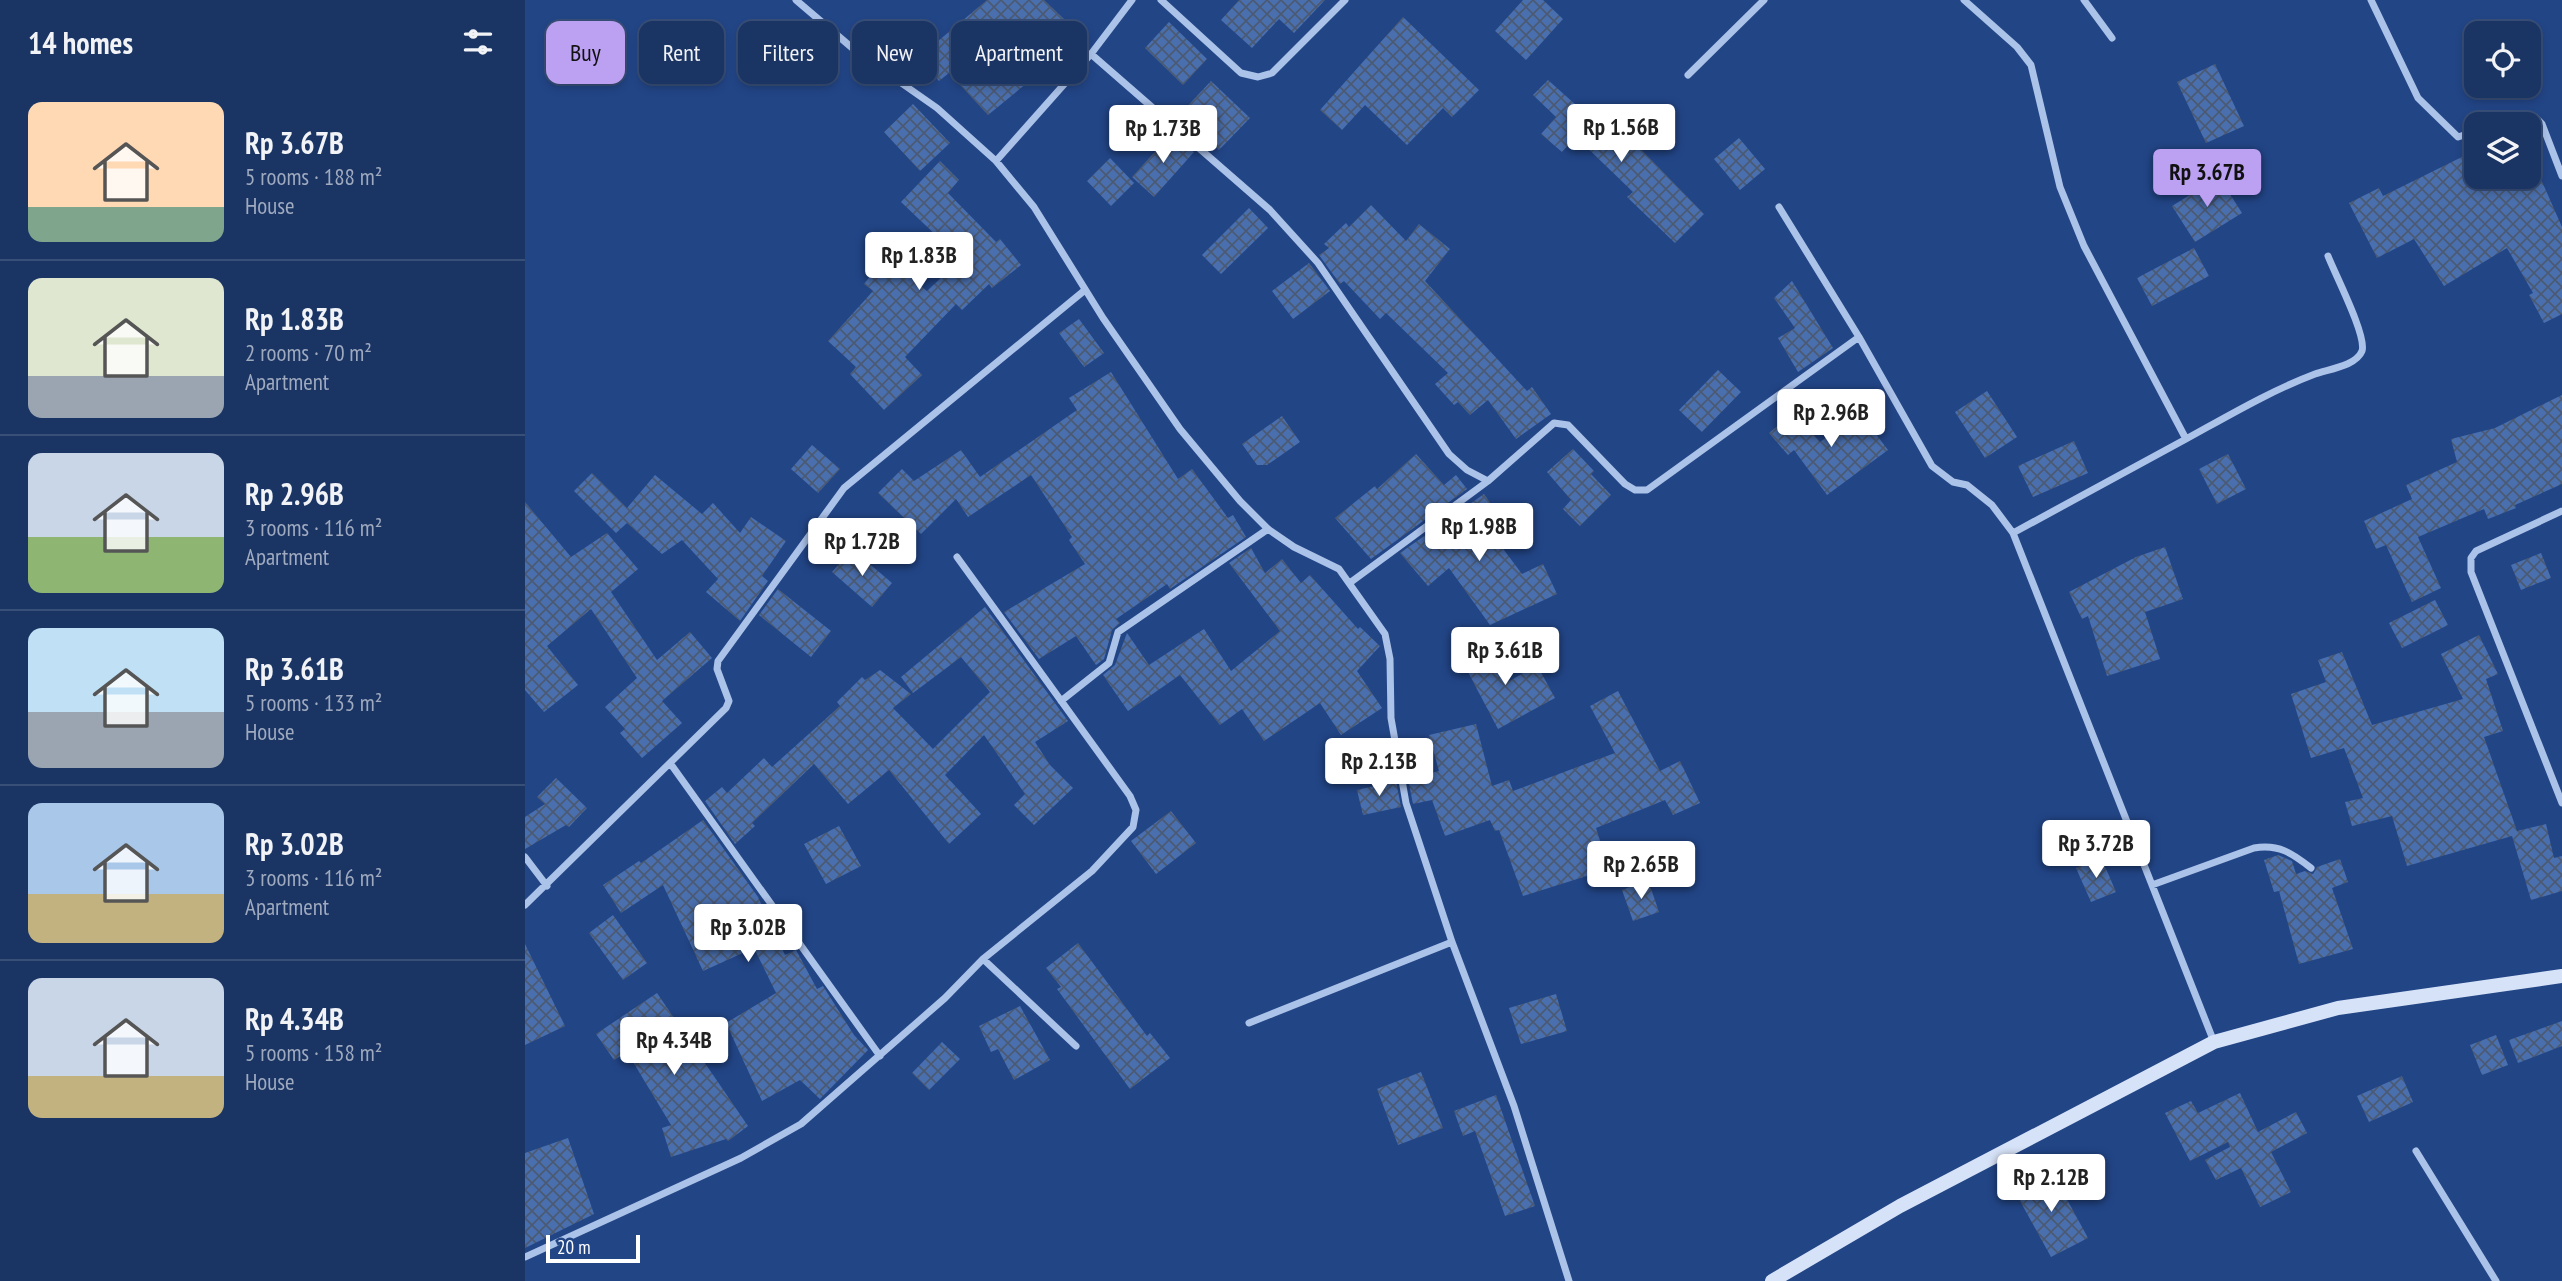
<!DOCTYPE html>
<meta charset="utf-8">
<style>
:root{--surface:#1a3464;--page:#233c6a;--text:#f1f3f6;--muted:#9faabf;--line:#384f78;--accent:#bca0f2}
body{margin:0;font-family:"PT Sans Narrow",sans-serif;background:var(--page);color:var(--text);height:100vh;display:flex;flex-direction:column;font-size:26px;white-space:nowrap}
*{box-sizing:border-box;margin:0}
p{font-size:23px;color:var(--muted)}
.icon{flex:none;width:38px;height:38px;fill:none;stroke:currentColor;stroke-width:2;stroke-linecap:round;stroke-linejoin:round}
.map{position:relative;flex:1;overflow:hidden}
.panel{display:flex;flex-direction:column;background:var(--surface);width:525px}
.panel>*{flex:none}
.hud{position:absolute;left:21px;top:21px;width:665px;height:63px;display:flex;gap:14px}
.fabs{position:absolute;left:1939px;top:21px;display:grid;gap:14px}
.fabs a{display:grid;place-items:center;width:77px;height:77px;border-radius:14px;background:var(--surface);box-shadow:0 4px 10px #0003,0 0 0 2px var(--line);font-size:35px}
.scale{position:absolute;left:21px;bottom:18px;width:94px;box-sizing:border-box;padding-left:7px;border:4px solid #fff;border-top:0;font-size:19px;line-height:24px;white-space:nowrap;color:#fff;-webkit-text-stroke:5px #224586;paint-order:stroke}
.price{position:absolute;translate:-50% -60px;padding:0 16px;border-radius:7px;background:#fff;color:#222;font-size:23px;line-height:46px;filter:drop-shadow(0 2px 4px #0008)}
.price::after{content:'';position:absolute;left:50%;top:42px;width:21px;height:16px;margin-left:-10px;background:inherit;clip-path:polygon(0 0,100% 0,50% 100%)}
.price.selected{background:var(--accent);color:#111}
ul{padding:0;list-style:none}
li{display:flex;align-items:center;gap:21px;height:175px;padding:0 28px}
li+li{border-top:2px solid var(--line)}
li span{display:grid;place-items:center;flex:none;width:196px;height:140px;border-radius:14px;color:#555}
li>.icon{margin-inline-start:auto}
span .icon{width:84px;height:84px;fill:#fffc;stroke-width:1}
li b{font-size:30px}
h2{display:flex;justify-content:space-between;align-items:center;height:84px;padding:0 28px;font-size:30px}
.pill{padding:0 24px;border-radius:14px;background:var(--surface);box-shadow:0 4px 10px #0003,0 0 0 2px var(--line);font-size:24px;line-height:63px}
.pill.selected{background:var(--accent);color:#111}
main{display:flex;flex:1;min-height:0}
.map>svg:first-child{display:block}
.building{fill:url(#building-cross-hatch)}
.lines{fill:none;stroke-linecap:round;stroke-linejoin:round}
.street{stroke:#abc2e9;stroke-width:7}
.secondary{stroke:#d6e2f7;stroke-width:14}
</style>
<main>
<section class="panel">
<h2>14 homes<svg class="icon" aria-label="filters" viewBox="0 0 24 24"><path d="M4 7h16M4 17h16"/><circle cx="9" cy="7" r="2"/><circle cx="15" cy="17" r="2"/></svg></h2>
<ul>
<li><span style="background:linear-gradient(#ffd9b3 75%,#7fa58c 0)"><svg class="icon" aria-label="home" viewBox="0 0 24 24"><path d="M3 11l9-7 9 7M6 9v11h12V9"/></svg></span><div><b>Rp 3.67B</b><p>5 rooms · 188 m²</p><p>House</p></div></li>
<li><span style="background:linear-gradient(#dfe7d0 70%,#9aa5b1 0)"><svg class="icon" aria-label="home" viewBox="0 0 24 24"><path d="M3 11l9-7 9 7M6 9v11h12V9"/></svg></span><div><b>Rp 1.83B</b><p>2 rooms · 70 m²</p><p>Apartment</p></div></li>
<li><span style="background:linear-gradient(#c9d6e8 60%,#8fb573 0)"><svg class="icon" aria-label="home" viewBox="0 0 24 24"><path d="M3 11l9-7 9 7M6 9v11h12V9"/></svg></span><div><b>Rp 2.96B</b><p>3 rooms · 116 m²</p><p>Apartment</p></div></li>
<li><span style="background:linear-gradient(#bfe0f5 60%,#9aa5b1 0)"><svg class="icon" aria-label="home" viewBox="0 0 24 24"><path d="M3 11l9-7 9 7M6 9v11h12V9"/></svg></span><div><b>Rp 3.61B</b><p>5 rooms · 133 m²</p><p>House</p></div></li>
<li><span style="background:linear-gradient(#a9c7e8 65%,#c2b280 0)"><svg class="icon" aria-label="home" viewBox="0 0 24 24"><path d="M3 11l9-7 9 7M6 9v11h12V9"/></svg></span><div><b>Rp 3.02B</b><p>3 rooms · 116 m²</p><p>Apartment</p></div></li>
<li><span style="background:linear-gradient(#c9d6e8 70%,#c2b280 0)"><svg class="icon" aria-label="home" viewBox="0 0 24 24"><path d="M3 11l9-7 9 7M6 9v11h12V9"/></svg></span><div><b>Rp 4.34B</b><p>5 rooms · 158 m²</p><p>House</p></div></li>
</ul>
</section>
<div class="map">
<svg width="2037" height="1281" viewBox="0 0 2037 1281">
<defs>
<pattern id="building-cross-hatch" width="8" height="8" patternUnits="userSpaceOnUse" patternTransform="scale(1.75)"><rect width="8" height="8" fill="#4a6fae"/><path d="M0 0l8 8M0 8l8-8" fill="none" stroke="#4b5a73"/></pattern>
</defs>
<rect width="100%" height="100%" fill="#224586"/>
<path class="building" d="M 462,0 L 519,0 L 560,39 L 535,66 L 529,61 L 463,115 L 424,73 L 414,81 L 394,57 Z
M 714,0 L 800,0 L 769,33 L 754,19 L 727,48 L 696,20 Z
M 998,0 L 1018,0 L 1038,19 L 1001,60 L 970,31 Z
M 878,17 L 954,90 L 927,117 L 918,108 L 882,145 L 840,105 L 817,130 L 795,110 Z
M 644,22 L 682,59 L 658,85 L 620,48 Z
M 1690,64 L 1719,126 L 1681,143 L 1652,82 Z
M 1023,80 L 1097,146 L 1105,138 L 1179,214 L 1150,243 L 1102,197 L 1108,192 L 1051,137 L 1037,152 L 1016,134 L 1031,117 L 1008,95 Z
M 686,81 L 725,118 L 694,150 L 681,138 L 677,143 L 655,123 L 660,118 L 656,113 Z
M 388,104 L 425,143 L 395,171 L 359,132 Z
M 647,133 L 669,152 L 629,197 L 607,177 Z
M 1214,138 L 1240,169 L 1215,190 L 1189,159 Z
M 1951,150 L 1951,177 L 2015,177 L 2037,227 L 2037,314 L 2019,323 L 2004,295 L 2008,293 L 1982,248 L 1919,286 L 1889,239 L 1852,258 L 1824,203 L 1854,188 L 1858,196 Z
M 585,158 L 609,183 L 586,206 L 562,181 Z
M 415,161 L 434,180 L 423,193 L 471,242 L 475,239 L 496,265 L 467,288 L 464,284 L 437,310 L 431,304 L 380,357 L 397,375 L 359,410 L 325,374 L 331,367 L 303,341 L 348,291 L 339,284 L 360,257 L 402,291 L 436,259 L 376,202 Z
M 1694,177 L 1717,213 L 1670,242 L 1647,206 Z
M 846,205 L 881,241 L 894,224 L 925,249 L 900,281 L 1002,391 L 1007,387 L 1026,414 L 991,439 L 963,400 L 945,415 L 933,402 L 929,405 L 910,384 L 923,373 L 861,313 L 855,319 L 819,281 L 815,284 L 794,255 L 804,248 L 799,244 L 821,223 L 824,227 Z
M 724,208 L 743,228 L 696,274 L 677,255 Z
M 1669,248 L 1684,276 L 1627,306 L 1612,278 Z
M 784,263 L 805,291 L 768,319 L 747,291 Z
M 1267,281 L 1308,348 L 1273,372 L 1253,338 L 1270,328 L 1249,298 Z
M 554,319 L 579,353 L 559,367 L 534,333 Z
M 1193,370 L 1216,392 L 1177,432 L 1154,410 Z
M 586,372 L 653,479 L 667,469 L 703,518 L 708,515 L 721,537 L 645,589 L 642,584 L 591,619 L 595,623 L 587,630 L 579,659 L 571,665 L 551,636 L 514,659 L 479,612 L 560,564 L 544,540 L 547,537 L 506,475 L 443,517 L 431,499 L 396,534 L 353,493 L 377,469 L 389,481 L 436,450 L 455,477 L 552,410 L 544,398 Z
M 1462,391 L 1492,437 L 1460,458 L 1430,412 Z
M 2037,395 L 2037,484 L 1990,505 L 1991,508 L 1963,519 L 1959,509 L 1893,537 L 1916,588 L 1887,602 L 1861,545 L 1851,549 L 1839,521 L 1887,499 L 1881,485 L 1932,462 L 1926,439 L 1970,428 Z
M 1270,412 L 1295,442 L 1335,413 L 1363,450 L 1302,495 L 1269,450 L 1263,455 L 1244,433 Z
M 757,416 L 775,442 L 742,465 L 732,465 L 717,444 Z
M 1549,441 L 1563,473 L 1508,497 L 1493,466 Z
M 287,445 L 315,469 L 293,493 L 266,469 Z
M 1048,449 L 1069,471 L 1066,474 L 1086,495 L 1055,526 L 1038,509 L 1046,500 L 1022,472 Z
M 891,454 L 919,485 L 931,475 L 942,489 L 846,559 L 810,518 L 850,486 L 852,489 Z
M 1703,454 L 1721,489 L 1692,504 L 1674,469 Z
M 67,473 L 102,508 L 130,475 L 177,514 L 188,503 L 215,533 L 226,517 L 261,541 L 237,576 L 243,581 L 215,621 L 181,592 L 193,579 L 157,540 L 137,554 L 102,523 L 91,533 L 49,491 Z
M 959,494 L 980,524 L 967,534 L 997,574 L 1018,564 L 1032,594 L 965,625 L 924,568 L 903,586 L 875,553 Z
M 0,502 L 46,557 L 82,533 L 113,569 L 86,592 L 132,660 L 165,632 L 187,658 L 137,701 L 157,723 L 117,758 L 95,733 L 100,729 L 80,707 L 112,678 L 66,609 L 22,646 L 53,685 L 19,712 L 0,690 Z
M 1640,547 L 1658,599 L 1620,612 L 1635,659 L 1582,676 L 1563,616 L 1557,619 L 1544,592 L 1611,557 Z
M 726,548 L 740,573 L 757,559 L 776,583 L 785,575 L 833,629 L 835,627 L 855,646 L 832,671 L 857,708 L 816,735 L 795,703 L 739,741 L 717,709 L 695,725 L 655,675 L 603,711 L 578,675 L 590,665 L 602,633 L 624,665 L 679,629 L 706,671 L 755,631 L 704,563 Z
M 327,549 L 367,583 L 347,607 L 307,572 Z
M 2016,553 L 2026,578 L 1996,590 L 1986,565 Z
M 253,589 L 306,631 L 286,657 L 234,615 Z
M 1910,600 L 1923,625 L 1877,648 L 1864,623 Z
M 460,607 L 543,721 L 510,742 L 525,765 L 548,788 L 509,825 L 489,805 L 500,794 L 459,735 L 420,775 L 456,814 L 424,844 L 364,770 L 323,804 L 289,764 L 227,823 L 230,826 L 210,844 L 180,801 L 197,787 L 202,793 L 239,758 L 247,767 L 315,706 L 312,702 L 337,677 L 340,680 L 355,670 L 386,694 L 368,708 L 408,749 L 465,692 L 436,657 L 388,693 L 376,677 Z
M 1954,635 L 1973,674 L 1961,679 L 1978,731 L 1959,737 L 1992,831 L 2021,824 L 2029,858 L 2037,856 L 2037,891 L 2006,900 L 1987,836 L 1882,866 L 1867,816 L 1827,826 L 1820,802 L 1838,798 L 1819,748 L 1786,758 L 1766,694 L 1801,682 L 1793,660 L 1817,652 L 1847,725 L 1938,699 L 1916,654 Z
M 960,642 L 981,683 L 1012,665 L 1030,698 L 973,729 L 934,655 Z
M 1093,691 L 1135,771 L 1155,761 L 1175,803 L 1148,815 L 1140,800 L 1071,828 L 1084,869 L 998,896 L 974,830 L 970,831 L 965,820 L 920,836 L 907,800 L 888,804 L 883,779 L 914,771 L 904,735 L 951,724 L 967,786 L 984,780 L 988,791 L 1090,753 L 1065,706 Z
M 31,778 L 62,808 L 44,827 L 41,825 L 0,849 L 0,817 L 20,804 L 12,797 Z
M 871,781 L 876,807 L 838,815 L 832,790 Z
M 646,811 L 671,843 L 631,874 L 606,841 Z
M 178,820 L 233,897 L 260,955 L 271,950 L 292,989 L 298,986 L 329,1035 L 343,1050 L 295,1099 L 275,1080 L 237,1101 L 201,1023 L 251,993 L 229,948 L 178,971 L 138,885 L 96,913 L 78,885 L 114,861 L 116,863 Z
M 314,826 L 336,866 L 301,884 L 279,844 Z
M 1753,855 L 1767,861 L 1771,874 L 1780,871 L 1788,874 L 1792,867 L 1815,859 L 1823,882 L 1807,888 L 1828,949 L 1774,964 L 1754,891 L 1749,892 L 1739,860 Z
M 1576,857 L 1591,892 L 1566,902 L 1551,868 Z
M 1123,880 L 1134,912 L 1108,921 L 1097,890 Z
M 88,915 L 122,963 L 98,980 L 64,933 Z
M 553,943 L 622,1036 L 625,1033 L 645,1058 L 605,1089 L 532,989 L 536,987 L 521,968 Z
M 0,944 L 40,1026 L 0,1045 Z
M 132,993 L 223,1126 L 203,1141 L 201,1139 L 146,1157 L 137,1128 L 146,1125 L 102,1052 L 89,1060 L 71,1034 Z
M 1031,994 L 1042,1031 L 996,1044 L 984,1008 Z
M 495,1006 L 525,1060 L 489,1080 L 473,1049 L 466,1052 L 454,1026 Z
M 2037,1021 L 2037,1046 L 1993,1063 L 1984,1040 Z
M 1971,1035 L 1983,1065 L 1957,1075 L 1945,1045 Z
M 417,1042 L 435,1059 L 404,1090 L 387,1073 Z
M 896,1072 L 918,1128 L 873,1145 L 852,1089 Z
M 1877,1076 L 1888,1102 L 1844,1122 L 1832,1096 Z
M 1715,1093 L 1733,1132 L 1771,1112 L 1782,1133 L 1746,1152 L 1766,1192 L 1735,1207 L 1716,1168 L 1691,1180 L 1680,1160 L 1705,1147 L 1703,1142 L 1665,1161 L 1640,1113 L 1666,1101 L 1673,1113 Z
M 971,1095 L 1010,1206 L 980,1216 L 950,1131 L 938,1136 L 929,1111 Z
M 43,1138 L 69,1214 L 0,1248 L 0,1153 Z
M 1526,1170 L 1563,1238 L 1526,1257 L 1489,1190 Z"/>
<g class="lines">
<path class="street" d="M 271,0 L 332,52 L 412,108 L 471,161 L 509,207 L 578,318 L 655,429 L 715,501 L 743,529 L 769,547 L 814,569 L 860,634 L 865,659 L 866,718 L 881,803 L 927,942 L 989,1106 L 1044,1281
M 636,0 L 716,73 L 733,77 L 747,73 L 820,0
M 1439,0 L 1492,47 L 1506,65 L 1535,187 L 1559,246 L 1661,439 L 1488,533
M 1559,0 L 1587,38
M 1846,0 L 1893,98 L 1933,137 L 1951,131
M 566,54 L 745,210 L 793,263 L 924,454 L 942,470 L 963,481
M 1163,75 L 1239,0
M 1971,124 L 1988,118 L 2010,117 L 2017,124 L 2037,176
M 471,161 L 566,54 L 607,0
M 1254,207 L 1334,337 L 1407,466 L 1428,482 L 1442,485 L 1467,505 L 1488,533 L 1689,1042
M 1661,439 C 1703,416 1745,391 1790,374 C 1804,369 1831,366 1837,351 C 1842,336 1810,274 1803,256
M 2037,511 L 1951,551 L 1946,558 L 1946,572 L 2037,803
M 826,582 L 963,481 L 1029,423 L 1043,425 L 1100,484 L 1110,490 L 1122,490 L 1334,337
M 536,701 L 584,663 L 593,632 L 743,529
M 145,763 L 355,1056
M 0,857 L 22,886
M 1627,885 L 1729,848 C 1754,844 1767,853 1786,868
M 0,905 L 201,708 L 204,701 L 192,669 L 193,661 L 319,488 L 560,290
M 458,959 L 551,1046
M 724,1023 L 927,942
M 1891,1151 L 1971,1281
M 0,1257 L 216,1158 L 276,1124 L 420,998 L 458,959 L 567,871 L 608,827 L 611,810 L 605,796 L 432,557"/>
<path class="secondary" d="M 1247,1281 L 1375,1206 L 1689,1042 L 1813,1008 L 2037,976"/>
</g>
</svg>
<div class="fabs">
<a><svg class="icon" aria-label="locate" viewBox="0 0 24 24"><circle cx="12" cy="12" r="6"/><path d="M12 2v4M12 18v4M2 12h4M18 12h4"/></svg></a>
<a><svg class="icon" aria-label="layers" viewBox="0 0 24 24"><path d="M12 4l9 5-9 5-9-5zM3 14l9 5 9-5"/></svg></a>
</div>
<div class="scale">20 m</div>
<b class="price" style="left:1096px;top:164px">Rp 1.56B</b>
<b class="price" style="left:638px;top:165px">Rp 1.73B</b>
<b class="price selected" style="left:1682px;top:209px">Rp 3.67B</b>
<b class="price" style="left:394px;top:292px">Rp 1.83B</b>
<b class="price" style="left:1306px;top:449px">Rp 2.96B</b>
<b class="price" style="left:954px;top:563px">Rp 1.98B</b>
<b class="price" style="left:337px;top:578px">Rp 1.72B</b>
<b class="price" style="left:980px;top:687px">Rp 3.61B</b>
<b class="price" style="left:854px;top:798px">Rp 2.13B</b>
<b class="price" style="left:1571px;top:880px">Rp 3.72B</b>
<b class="price" style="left:1116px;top:901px">Rp 2.65B</b>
<b class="price" style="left:223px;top:964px">Rp 3.02B</b>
<b class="price" style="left:149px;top:1077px">Rp 4.34B</b>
<b class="price" style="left:1526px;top:1214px">Rp 2.12B</b>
<div class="hud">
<a class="pill selected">Buy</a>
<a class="pill">Rent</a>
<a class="pill">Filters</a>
<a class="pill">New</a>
<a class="pill">Apartment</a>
</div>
</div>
</main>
